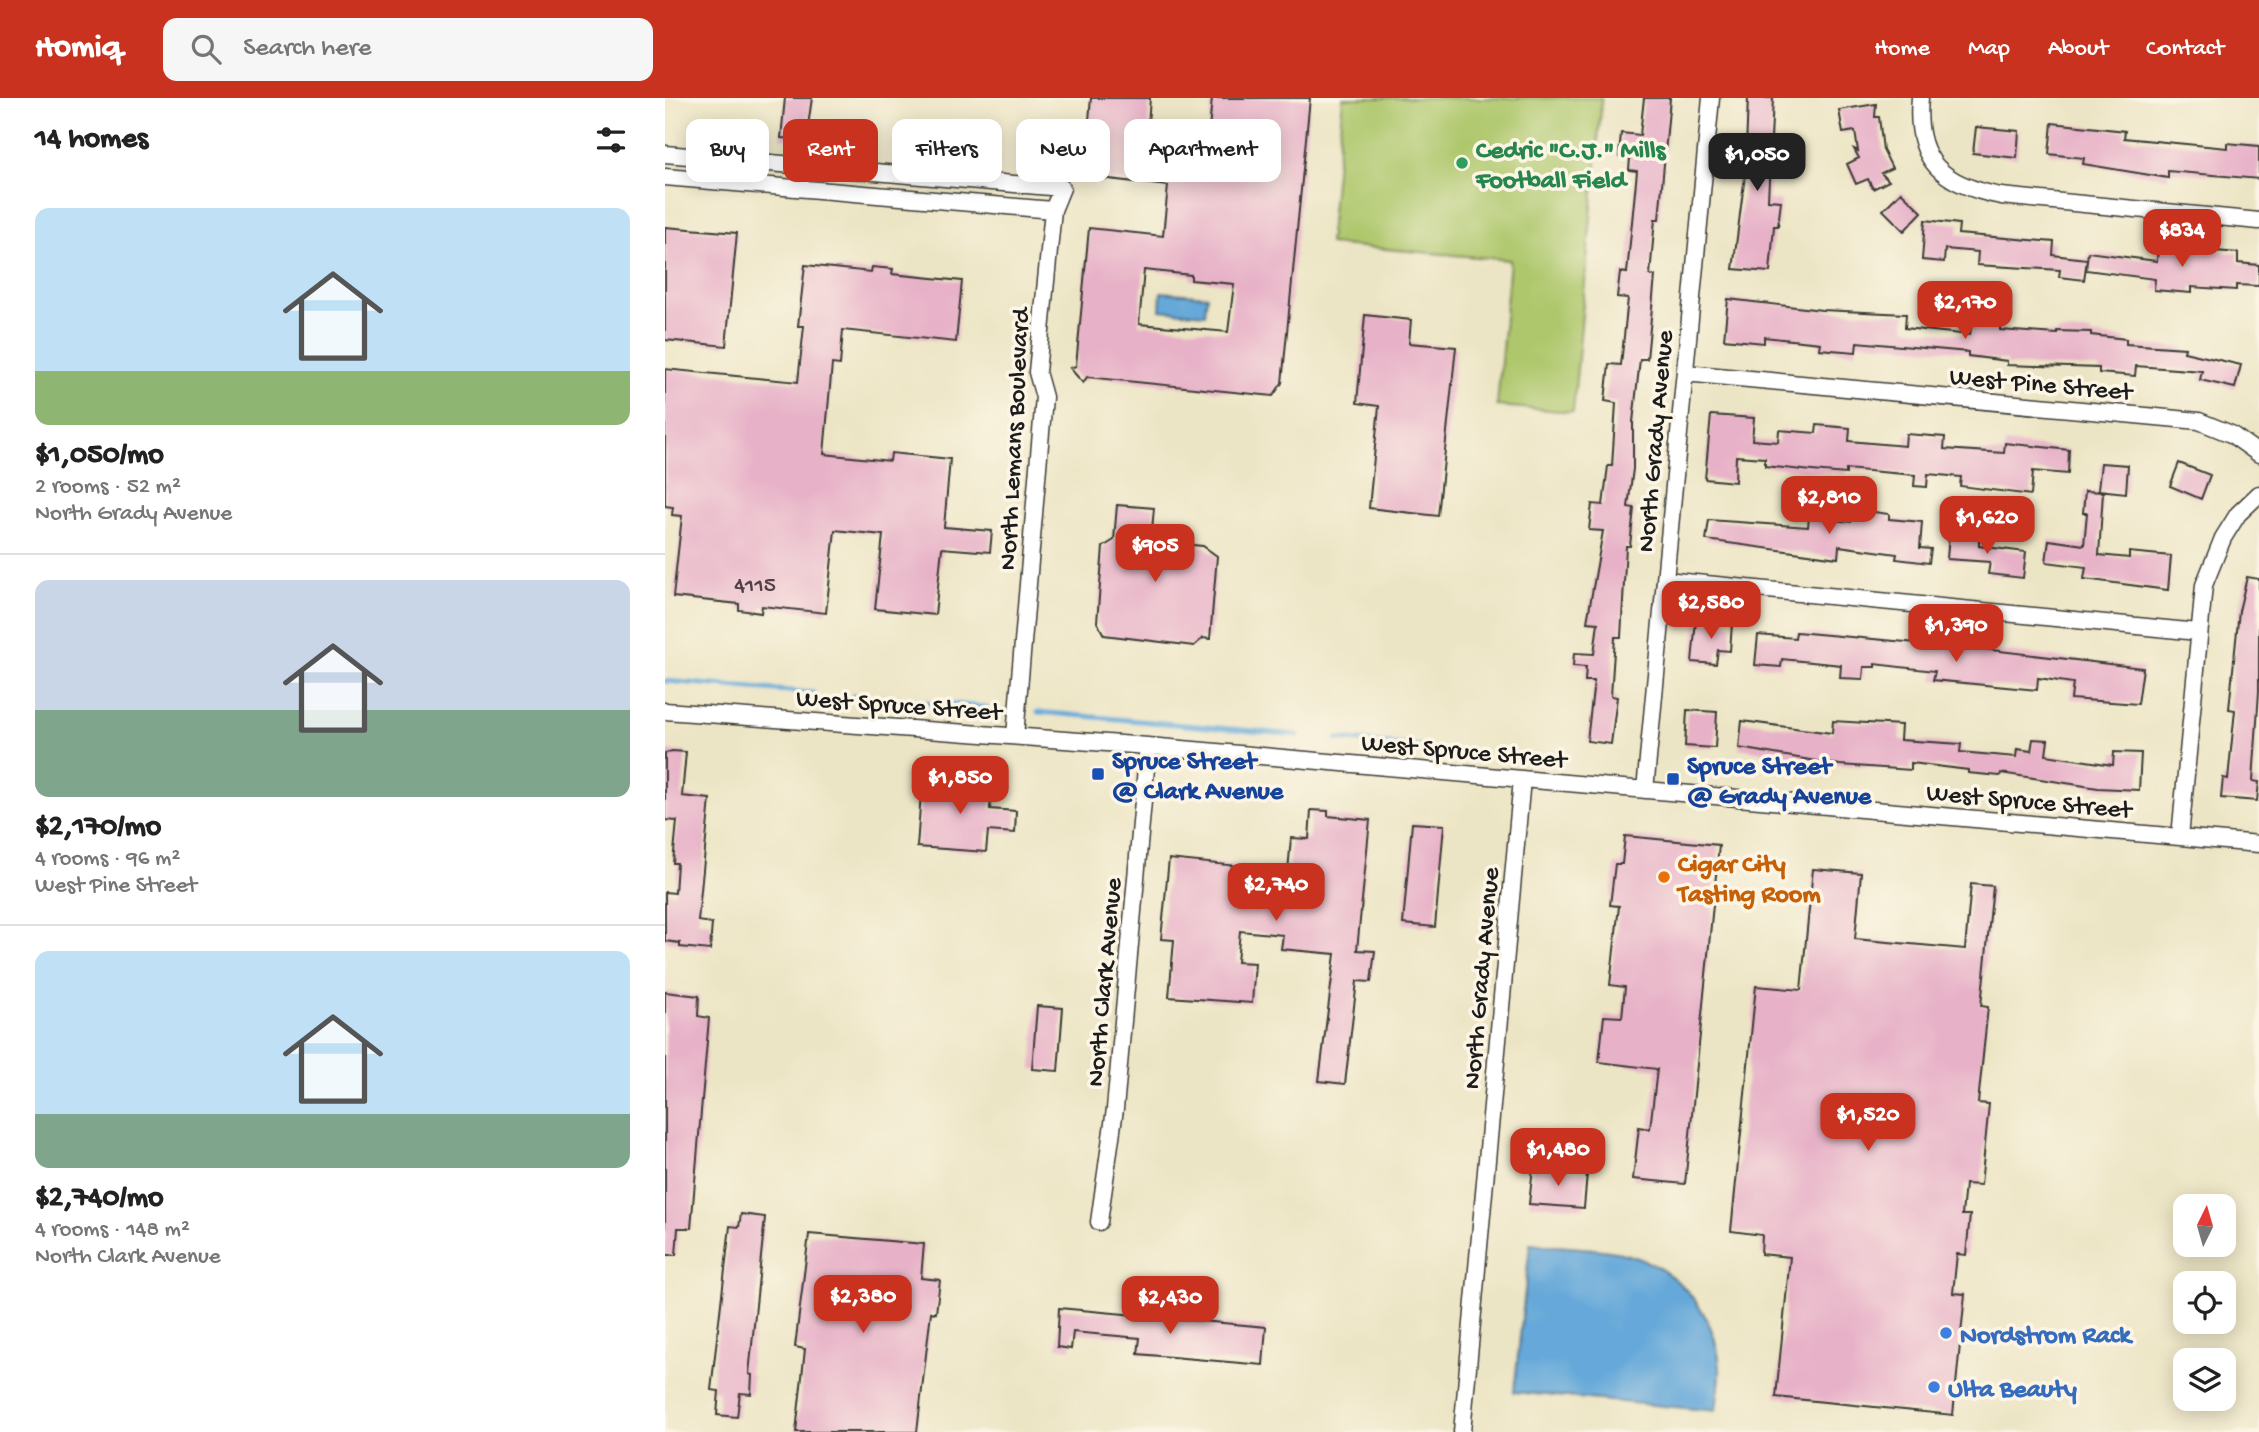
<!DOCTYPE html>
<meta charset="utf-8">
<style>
:root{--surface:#fff;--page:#f6f6f6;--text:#222;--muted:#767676;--line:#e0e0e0;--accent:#c8321e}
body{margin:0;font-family:"Gochi Hand",sans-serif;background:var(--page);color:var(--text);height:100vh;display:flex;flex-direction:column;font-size:26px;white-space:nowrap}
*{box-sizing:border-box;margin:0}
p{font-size:23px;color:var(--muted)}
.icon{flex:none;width:38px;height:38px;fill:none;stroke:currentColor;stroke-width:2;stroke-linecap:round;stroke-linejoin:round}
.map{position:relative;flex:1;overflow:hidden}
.details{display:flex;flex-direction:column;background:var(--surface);width:665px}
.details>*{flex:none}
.banner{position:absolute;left:21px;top:21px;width:665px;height:63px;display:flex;gap:14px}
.needle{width:46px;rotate:5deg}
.tools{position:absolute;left:1508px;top:1096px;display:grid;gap:14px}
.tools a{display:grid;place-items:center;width:63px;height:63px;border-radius:14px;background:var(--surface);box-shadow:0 4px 18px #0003;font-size:35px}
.price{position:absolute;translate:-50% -60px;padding:0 16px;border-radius:14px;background:var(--accent);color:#fff;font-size:23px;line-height:46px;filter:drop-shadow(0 2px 4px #0008)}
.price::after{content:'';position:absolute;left:50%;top:42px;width:21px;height:16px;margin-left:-10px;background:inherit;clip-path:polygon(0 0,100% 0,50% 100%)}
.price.on{background:#222;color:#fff}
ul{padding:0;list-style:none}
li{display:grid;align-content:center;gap:14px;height:371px;padding:0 35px}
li+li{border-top:2px solid var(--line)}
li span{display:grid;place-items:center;height:217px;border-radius:14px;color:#555}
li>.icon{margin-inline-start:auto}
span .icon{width:126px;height:126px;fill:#fffc;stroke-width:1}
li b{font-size:30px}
h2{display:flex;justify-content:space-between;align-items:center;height:84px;padding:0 35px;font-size:30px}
.tag{padding:0 24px;border-radius:14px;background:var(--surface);box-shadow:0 4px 18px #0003;font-size:24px;line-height:63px}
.tag.on{background:var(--accent);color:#fff}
header{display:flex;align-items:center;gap:42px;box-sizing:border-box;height:98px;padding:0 35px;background:var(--accent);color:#fff}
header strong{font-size:33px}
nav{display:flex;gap:38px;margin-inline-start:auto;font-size:24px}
.search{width:490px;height:63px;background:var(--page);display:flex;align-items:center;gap:18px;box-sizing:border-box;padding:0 24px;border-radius:14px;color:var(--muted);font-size:26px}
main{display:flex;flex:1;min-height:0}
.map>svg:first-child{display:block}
.green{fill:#aec76c;stroke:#657244;stroke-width:2}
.water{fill:#65a8d9;stroke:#40627a;stroke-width:2}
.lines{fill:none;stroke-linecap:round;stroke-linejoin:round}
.stream{stroke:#65a8d9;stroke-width:5}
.building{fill:#e7b1c7;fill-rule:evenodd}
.minor-casing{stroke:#3b3a35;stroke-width:19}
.minor{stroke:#fff;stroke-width:16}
.leisure-dot{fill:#2e9e5b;stroke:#fcf5e5;stroke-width:2.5}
.transit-dot{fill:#1a4fb4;stroke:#fcf5e5;stroke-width:2.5}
.food-dot{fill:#e8710a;stroke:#fcf5e5;stroke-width:2.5}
.shop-dot{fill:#3f7fe0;stroke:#fcf5e5;stroke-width:2.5}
.labels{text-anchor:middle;stroke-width:7;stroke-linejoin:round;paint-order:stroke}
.number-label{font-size:23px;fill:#4f4147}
.leisure-label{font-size:26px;font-weight:bold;fill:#27864d;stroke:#fcf5e5;text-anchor:start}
.street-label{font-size:26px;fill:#1c1c1c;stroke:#fcf5e5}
.transit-label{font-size:26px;font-weight:bold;fill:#164399;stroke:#fcf5e5;text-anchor:start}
.food-label{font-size:26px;font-weight:bold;fill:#c56008;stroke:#fcf5e5;text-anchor:start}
.shop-label{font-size:26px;font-weight:bold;fill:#366cbe;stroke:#fcf5e5;text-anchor:start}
</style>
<header>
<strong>Homiq</strong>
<div class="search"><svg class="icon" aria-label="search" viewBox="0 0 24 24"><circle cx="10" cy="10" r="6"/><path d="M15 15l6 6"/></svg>Search here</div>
<nav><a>Home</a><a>Map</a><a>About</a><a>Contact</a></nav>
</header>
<main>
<section class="details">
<h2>14 homes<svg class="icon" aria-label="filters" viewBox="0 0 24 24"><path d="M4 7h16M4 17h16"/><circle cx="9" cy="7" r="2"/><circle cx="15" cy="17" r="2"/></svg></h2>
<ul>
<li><span style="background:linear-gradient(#bfe0f5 75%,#8fb573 0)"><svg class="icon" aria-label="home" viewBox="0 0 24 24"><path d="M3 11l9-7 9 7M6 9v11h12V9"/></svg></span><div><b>$1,050/mo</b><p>2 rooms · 52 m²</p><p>North Grady Avenue</p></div></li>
<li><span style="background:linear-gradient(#c9d6e8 60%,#7fa58c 0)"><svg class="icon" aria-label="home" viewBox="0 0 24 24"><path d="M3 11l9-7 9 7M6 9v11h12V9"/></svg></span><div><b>$2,170/mo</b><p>4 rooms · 96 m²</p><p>West Pine Street</p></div></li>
<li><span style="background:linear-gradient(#bfe0f5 75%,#7fa58c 0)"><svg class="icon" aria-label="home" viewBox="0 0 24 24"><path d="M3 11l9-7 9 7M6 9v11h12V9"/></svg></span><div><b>$2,740/mo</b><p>4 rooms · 148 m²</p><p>North Clark Avenue</p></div></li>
</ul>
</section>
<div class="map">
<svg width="1594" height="1334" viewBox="0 0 1594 1334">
<rect width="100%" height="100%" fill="#fcf5e5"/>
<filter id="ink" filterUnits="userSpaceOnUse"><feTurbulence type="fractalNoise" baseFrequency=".0143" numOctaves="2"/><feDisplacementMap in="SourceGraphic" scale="14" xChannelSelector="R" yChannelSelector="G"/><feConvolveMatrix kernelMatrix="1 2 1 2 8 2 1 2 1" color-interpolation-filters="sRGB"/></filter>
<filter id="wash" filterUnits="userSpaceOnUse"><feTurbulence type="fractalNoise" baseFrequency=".00686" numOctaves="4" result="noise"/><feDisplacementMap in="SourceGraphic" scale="28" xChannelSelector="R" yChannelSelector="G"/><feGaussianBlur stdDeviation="1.57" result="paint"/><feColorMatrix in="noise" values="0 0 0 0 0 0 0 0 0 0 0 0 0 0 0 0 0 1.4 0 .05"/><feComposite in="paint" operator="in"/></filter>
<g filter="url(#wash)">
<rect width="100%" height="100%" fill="#ece5c5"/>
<path class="green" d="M 678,0 L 937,0 L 908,314 L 832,308 L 845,162 L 664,146 Z"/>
<path class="water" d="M 496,194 L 542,198 L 540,216 L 495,212 Z
M 865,1146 C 893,1149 923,1149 951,1154 C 1008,1164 1051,1212 1055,1270 C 1056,1283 1052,1299 1051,1313 L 849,1294 Z"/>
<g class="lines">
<path class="stream" d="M 0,583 L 148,595
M 188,598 L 321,609
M 373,614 L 633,637
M 672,641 L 762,649"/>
</g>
<g id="blocks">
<path class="building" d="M 120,0 L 147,0 L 141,42 L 116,40 Z
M 426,0 L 485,0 L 483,26 L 544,32 L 547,0 L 645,0 L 617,285 L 608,298 L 422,279 L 418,285 L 405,270 L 411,268 L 424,130 L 498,138 L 503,88 L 419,78 ZM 479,172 L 526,177 L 526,182 L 569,186 L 563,234 L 474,226 Z
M 979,0 L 1005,0 L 994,121 L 990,121 L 985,177 L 990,178 L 982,261 L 975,261 L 968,324 L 968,371 L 963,409 L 969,410 L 965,448 L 961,448 L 956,539 L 950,539 L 946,598 L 952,599 L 946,646 L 922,643 L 929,583 L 920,583 L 921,569 L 908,568 L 909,555 L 929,556 L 933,525 L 922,524 L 938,433 L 924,432 L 927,406 L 938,407 L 943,368 L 947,368 L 951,305 L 940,303 L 944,266 L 956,267 L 963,200 L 952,199 L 955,174 L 962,175 L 972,73 L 964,72 L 965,60 L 954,59 L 956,35 L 975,37 Z
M 1083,0 L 1108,0 L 1103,102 L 1116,103 L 1113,128 L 1109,128 L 1105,174 L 1068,171 L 1080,77 Z
M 1211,6 L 1210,19 L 1214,19 L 1218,52 L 1227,70 L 1216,75 L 1224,83 L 1208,91 L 1203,81 L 1191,86 L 1182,66 L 1194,60 L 1189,51 L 1193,53 L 1190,33 L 1178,35 L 1174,12 Z
M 1387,25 L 1460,33 L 1459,40 L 1562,50 L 1562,45 L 1594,48 L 1594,81 L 1503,73 L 1503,80 L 1418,66 L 1419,60 L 1384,56 Z
M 1311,29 L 1354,33 L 1352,60 L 1308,55 Z
M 1236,94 L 1257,114 L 1239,133 L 1218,112 Z
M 1260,122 L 1294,126 L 1293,136 L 1389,144 L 1388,157 L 1422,161 L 1419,182 L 1394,179 L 1395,172 L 1312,167 L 1313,154 L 1280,151 L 1279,164 L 1257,162 Z
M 0,129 L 72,135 L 61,248 L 0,242 Z
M 1493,148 L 1573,155 L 1573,165 L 1594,167 L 1594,188 L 1571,187 L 1571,192 L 1526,189 L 1526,195 L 1489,192 L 1490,181 L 1421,172 L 1423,154 L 1492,163 Z
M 140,167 L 206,174 L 207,169 L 228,171 L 227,176 L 297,183 L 291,244 L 178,232 L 175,267 L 167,266 L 159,356 L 225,363 L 226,355 L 285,361 L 279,429 L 327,433 L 325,454 L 277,450 L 270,517 L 210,511 L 218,437 L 170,432 L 161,515 L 97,508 L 96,515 L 74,512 L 74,506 L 8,499 L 17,418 L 7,417 L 8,409 L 0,408 L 0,271 L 133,284 L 139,228 L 133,228 Z
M 1063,201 L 1157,212 L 1241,216 L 1240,230 L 1305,237 L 1307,224 L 1335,228 L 1335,232 L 1392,236 L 1392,233 L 1426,234 L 1426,237 L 1461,241 L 1461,246 L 1520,250 L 1519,254 L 1576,267 L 1570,290 L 1535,282 L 1537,273 L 1471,268 L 1470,278 L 1434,275 L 1434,270 L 1342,267 L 1342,263 L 1303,258 L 1303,254 L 1192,244 L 1191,254 L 1154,251 L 1155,245 L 1099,239 L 1099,245 L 1059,241 Z
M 700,217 L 746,222 L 744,245 L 791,249 L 773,418 L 704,410 L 714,308 L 692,305 Z
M 1046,317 L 1089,320 L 1087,342 L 1113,344 L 1114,332 L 1151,335 L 1152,327 L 1185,330 L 1184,343 L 1240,348 L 1241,336 L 1280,339 L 1279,351 L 1339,355 L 1340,345 L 1404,352 L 1403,376 L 1368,373 L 1366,397 L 1295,388 L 1296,379 L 1263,376 L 1262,389 L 1249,388 L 1250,377 L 1181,371 L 1181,376 L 1147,373 L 1100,368 L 1100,360 L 1071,358 L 1070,384 L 1040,381 Z
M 1436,365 L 1463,367 L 1461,395 L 1433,392 Z
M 1514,365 L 1545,377 L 1536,401 L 1505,388 Z
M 1420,393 L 1438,394 L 1434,457 L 1464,460 L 1464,454 L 1506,458 L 1503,492 L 1419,481 L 1421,469 L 1381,464 L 1384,442 L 1419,447 L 1422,415 L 1418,415 Z
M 452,407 L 489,410 L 487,432 L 508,433 L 507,445 L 538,448 L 552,458 L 545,541 L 538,540 L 529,548 L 439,537 L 432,524 L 438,449 L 449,442 Z
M 1187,411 L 1224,416 L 1224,421 L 1257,424 L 1255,450 L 1266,451 L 1264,465 L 1231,461 L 1232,456 L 1174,448 L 1173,460 L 1041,442 L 1044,422 L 1143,429 L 1144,419 L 1186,424 Z
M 1284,436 L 1314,438 L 1314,448 L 1361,454 L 1358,480 L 1323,476 L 1325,464 L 1282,461 Z
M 1582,479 L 1594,481 L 1594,593 L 1588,683 L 1594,684 L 1592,703 L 1556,700 L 1558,680 L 1563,681 L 1570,612 L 1564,611 L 1574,513 Z
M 1031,522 L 1067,526 L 1065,553 L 1053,552 L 1051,566 L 1027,564 Z
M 1131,534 L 1318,551 L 1478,570 L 1473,606 L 1406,601 L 1408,585 L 1373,580 L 1372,592 L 1268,582 L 1270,573 L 1210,566 L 1210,569 L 1199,569 L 1198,581 L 1175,580 L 1176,567 L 1117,561 L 1116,569 L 1090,567 L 1093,537 L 1130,540 Z
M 1022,612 L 1052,614 L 1050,650 L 1020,648 Z
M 1077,623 L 1167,635 L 1168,623 L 1236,627 L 1235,642 L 1296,646 L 1295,654 L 1351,659 L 1352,651 L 1366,653 L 1368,641 L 1383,642 L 1381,657 L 1448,667 L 1449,654 L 1476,655 L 1474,692 L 1433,690 L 1336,675 L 1335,678 L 1303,675 L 1303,672 L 1246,665 L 1246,672 L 1175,667 L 1074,650 Z
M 7,653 L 21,654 L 17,698 L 45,701 L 33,823 L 47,825 L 45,852 L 15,849 L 15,845 L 0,843 L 0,794 L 10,795 L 12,765 L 8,765 L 12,723 L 0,722 L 0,655 Z
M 257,681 L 327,687 L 325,711 L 351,713 L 350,735 L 323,733 L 321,754 L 252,749 Z
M 646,712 L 663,713 L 663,718 L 705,722 L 692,852 L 710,853 L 706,884 L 692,883 L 680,986 L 654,983 L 670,856 L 616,851 L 618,837 L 575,833 L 572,864 L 590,865 L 587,905 L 504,899 L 509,842 L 496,841 L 504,761 L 623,773 L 626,740 L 644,741 Z
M 747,725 L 779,727 L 770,829 L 738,826 Z
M 960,738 L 1054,747 L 1020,1086 L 968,1081 L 974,1029 L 985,1031 L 992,971 L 934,964 L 939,918 L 957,919 L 960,889 L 945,887 L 954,808 L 945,807 L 950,766 L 957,766 Z
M 1148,771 L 1196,775 L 1190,841 L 1300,851 L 1306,786 L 1328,788 L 1316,908 L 1323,909 L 1313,1005 L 1324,1006 L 1316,1087 L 1300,1086 L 1297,1117 L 1305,1117 L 1301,1157 L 1292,1156 L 1288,1195 L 1300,1196 L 1288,1317 L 1111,1299 L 1125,1159 L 1096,1156 L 1097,1137 L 1066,1133 L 1091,888 L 1136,892 Z
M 0,894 L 34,898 L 33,918 L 44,920 L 26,1130 L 13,1130 L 11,1157 L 0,1157 Z
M 372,908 L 398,910 L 393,973 L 367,971 Z
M 868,1070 L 922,1075 L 919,1110 L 864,1106 Z
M 76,1116 L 100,1119 L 84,1276 L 87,1277 L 86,1296 L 75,1295 L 72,1319 L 52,1317 L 54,1293 L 46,1292 L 65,1128 L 74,1129 Z
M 144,1136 L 259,1146 L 256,1180 L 275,1182 L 271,1215 L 266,1214 L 252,1334 L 131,1334 L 140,1251 L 130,1249 Z
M 394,1210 L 601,1229 L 598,1267 L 473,1256 L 475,1240 L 408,1234 L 406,1251 L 392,1249 Z"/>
</g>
</g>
<g filter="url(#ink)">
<use href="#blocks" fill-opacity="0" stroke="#3b3a35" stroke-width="2"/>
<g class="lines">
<defs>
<path id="minor" d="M 1255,0 C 1249,63 1278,87 1336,98 L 1594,123
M 0,56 L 397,90 L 388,112 L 372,274 L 379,299 L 350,638
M 0,79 L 388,112
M 1020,275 L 1534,323 L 1566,336 L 1594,356
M 1000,482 L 1533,534
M 0,613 L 483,648 L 1594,746
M 980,692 L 1046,0
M 1515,739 L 1539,487 L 1558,440 L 1573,416 L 1594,396
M 434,1124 L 450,1011 L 483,648
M 797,1334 L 857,681"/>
</defs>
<use href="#minor" class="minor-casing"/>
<use href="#minor" class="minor"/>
</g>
</g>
<circle class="leisure-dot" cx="797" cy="65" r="7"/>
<g class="transit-dot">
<rect x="426" y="669" width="14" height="14" rx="3.5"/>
<rect x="1001" y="674" width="14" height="14" rx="3.5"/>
</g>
<circle class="food-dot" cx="999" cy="779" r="7"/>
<g class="shop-dot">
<circle cx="1281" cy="1235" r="7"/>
<circle cx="1269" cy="1289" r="7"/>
</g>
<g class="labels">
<g class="number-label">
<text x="90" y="493">4115</text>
</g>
<g class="leisure-label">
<text x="811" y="59">Cedric "C.J." Mills<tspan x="811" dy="30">Football Field</tspan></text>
</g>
<g class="street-label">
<text transform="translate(1376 284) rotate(5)" y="9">West Pine Street</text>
<text transform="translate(347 341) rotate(-87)" y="9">North Lemans Boulevard</text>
<text transform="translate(988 343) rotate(-85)" y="9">North Grady Avenue</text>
<text transform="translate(234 605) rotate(4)" y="9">West Spruce Street</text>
<text transform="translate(799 651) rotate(5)" y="9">West Spruce Street</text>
<text transform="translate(1364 701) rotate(5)" y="9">West Spruce Street</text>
<text transform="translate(814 880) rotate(-85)" y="9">North Grady Avenue</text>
<text transform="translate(437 884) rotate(-85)" y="9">North Clark Avenue</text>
</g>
<g class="transit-label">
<text x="447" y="670">Spruce Street<tspan x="447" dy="30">@ Clark Avenue</tspan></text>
<text x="1022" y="675">Spruce Street<tspan x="1022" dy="30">@ Grady Avenue</tspan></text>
</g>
<g class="food-label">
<text x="1013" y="773">Cigar City<tspan x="1013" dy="30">Tasting Room</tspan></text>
</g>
<g class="shop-label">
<text x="1295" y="1244">Nordstrom Rack</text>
<text x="1283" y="1298">Ulta Beauty</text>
</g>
</g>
</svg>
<div class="tools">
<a><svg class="needle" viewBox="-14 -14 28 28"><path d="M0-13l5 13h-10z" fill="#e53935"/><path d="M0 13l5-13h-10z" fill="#767676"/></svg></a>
<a><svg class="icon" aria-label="locate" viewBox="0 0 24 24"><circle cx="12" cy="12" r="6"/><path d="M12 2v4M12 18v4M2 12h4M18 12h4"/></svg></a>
<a><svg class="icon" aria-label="layers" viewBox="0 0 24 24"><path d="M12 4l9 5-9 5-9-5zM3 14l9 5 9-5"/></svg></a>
</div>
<b class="price on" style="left:1092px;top:95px">$1,050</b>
<b class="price" style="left:1517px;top:171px">$834</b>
<b class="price" style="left:1300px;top:243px">$2,170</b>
<b class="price" style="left:1164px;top:438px">$2,810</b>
<b class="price" style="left:1322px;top:458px">$1,620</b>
<b class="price" style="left:490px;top:486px">$905</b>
<b class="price" style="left:1046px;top:543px">$2,580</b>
<b class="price" style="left:1291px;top:566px">$1,390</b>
<b class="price" style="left:295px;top:718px">$1,850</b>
<b class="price" style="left:611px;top:825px">$2,740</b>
<b class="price" style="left:1203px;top:1055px">$1,520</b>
<b class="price" style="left:893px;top:1090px">$1,480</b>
<b class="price" style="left:198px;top:1237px">$2,380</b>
<b class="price" style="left:505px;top:1238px">$2,430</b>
<div class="banner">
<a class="tag">Buy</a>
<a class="tag on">Rent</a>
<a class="tag">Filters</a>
<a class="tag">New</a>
<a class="tag">Apartment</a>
</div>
</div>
</main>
